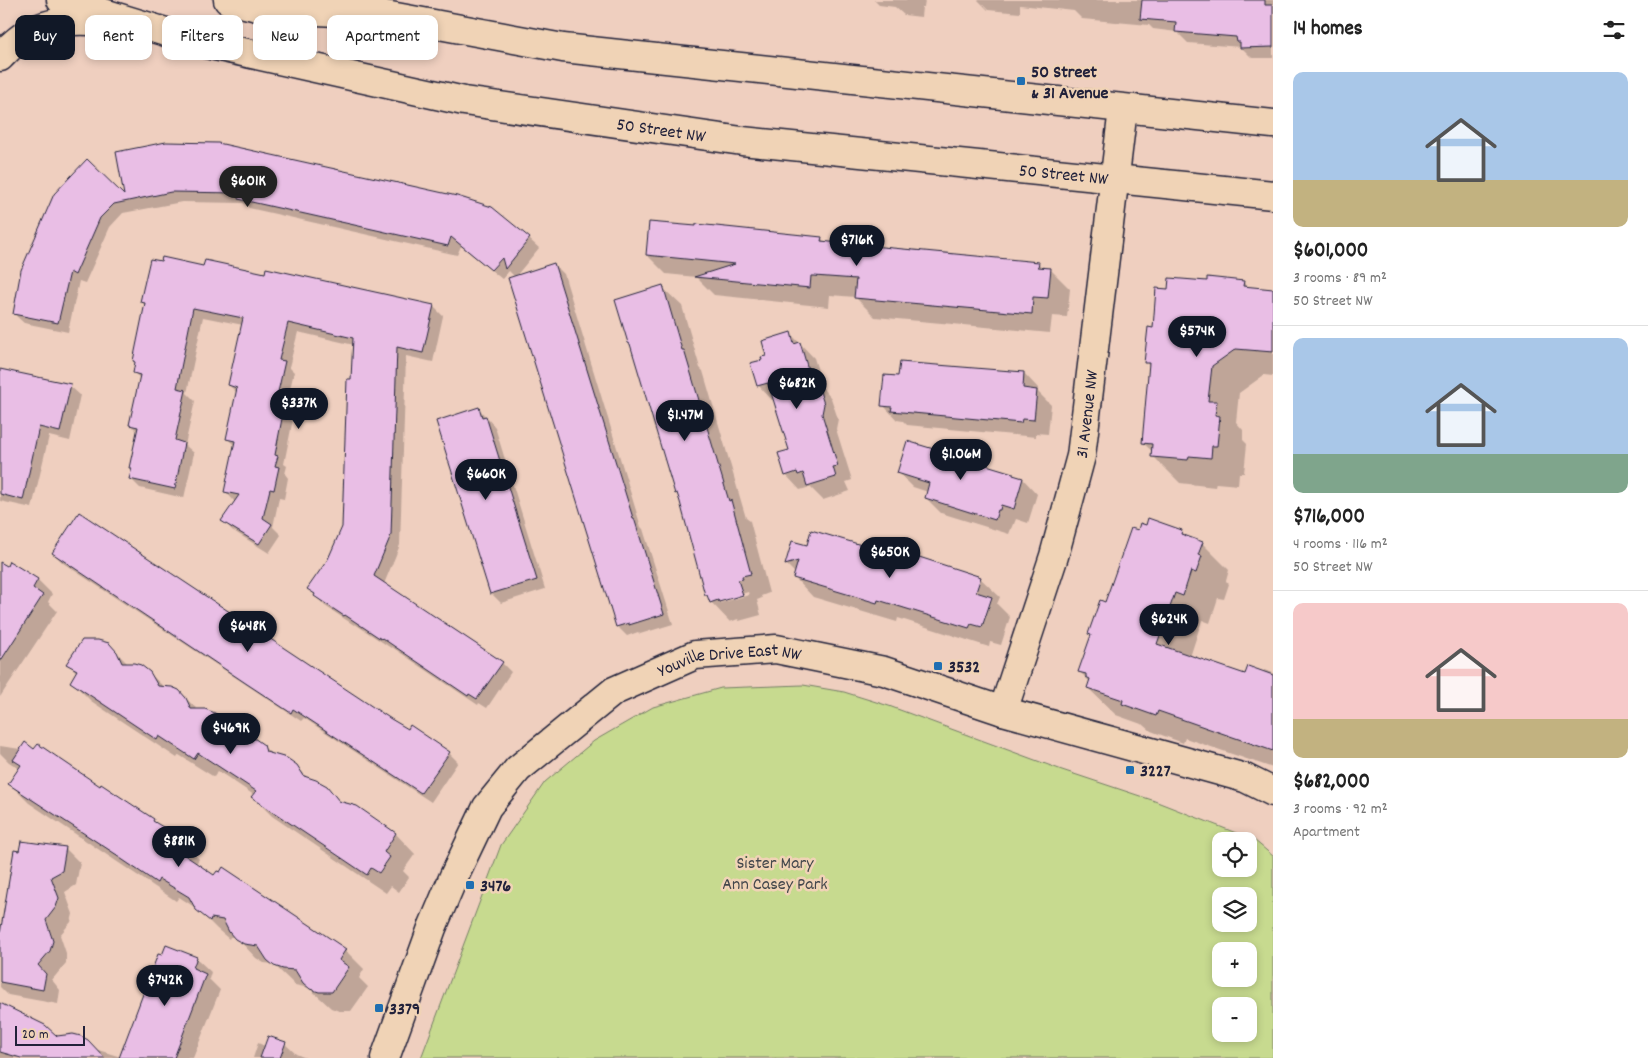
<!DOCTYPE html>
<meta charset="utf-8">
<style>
:root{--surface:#fff;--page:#f2f2f2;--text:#222;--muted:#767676;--line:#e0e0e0;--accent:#111827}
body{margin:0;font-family:Dekko,sans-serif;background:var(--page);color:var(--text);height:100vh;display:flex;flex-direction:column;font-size:19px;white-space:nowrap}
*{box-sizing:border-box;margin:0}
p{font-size:16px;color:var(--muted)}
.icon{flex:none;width:28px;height:28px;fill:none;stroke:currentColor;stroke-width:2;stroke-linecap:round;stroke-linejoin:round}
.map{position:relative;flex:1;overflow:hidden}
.drawer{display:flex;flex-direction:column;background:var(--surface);width:375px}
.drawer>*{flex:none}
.hud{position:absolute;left:15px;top:15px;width:475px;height:45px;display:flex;gap:10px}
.tools{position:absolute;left:1212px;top:832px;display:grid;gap:10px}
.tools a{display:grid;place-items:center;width:45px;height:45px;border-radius:10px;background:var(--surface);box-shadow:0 2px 8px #0003;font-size:25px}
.scale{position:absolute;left:15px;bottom:12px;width:70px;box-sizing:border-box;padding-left:5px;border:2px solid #22223b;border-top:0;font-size:14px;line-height:18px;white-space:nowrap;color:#22223b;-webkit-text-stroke:4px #f0d3b6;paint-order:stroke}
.price{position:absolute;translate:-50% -42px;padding:0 11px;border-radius:18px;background:var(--accent);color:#fff;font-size:16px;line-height:32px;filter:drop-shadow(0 1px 2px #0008)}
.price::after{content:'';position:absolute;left:50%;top:30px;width:15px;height:11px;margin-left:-8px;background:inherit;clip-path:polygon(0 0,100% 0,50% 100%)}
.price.on{background:#222;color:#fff}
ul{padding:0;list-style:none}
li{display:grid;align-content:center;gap:10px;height:265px;padding:0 20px}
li+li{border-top:1px solid var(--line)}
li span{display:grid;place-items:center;height:155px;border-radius:10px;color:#555}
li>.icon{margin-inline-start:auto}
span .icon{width:90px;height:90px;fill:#fffc;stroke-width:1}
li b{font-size:21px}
h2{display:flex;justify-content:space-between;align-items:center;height:60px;padding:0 20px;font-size:21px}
.pill{padding:0 18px;border-radius:10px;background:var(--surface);box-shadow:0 2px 8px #0003;font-size:18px;line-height:45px}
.pill.on{background:var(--accent);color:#fff}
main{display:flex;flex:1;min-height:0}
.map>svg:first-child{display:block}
.green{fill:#c7da8f;stroke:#747e65;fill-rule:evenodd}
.shadow{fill:#0003;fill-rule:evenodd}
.building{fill:#e9bee5;stroke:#22223b}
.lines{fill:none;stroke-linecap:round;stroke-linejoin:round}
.minor-casing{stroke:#22223b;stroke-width:31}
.major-casing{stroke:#22223b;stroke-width:31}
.minor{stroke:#f0d3b6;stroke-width:28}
.major{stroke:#f0d3b6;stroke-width:28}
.poi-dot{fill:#1f6fb2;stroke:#f0d3b6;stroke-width:2}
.labels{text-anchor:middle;stroke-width:5;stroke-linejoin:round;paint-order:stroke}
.poi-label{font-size:18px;font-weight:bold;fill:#22223b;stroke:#f0d3b6;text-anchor:start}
.street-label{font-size:18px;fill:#22223b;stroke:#f0d3b6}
.park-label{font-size:18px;fill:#43474c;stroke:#f0d3b6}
</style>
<main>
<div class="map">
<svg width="1273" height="1058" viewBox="0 0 1273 1058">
<rect width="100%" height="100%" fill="#efcfbf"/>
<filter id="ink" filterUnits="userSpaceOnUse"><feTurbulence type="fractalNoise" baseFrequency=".02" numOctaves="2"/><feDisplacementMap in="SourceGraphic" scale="10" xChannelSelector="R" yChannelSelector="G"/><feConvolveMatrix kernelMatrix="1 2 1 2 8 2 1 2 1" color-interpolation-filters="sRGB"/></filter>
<g filter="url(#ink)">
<path class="green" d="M 803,685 L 844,692 L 889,706 L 1062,770 L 1152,800 L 1254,840 L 1273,856 L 1273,1058 L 421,1058 L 501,845 L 545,782 L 594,741 L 653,707 L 721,688 ZM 1249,841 L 1249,869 L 1221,869 L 1221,841 ZM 1249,896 L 1249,924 L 1221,924 L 1221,896 ZM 1221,951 L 1249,951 L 1249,979 L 1221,979 ZM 1221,1006 L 1249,1006 L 1249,1034 L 1221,1034 Z"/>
<path class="shadow" d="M 874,0 L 925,0 L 924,7 L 922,7 L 921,17 L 904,15 L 895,7 L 879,5 Z
M 978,0 L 1273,0 L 1273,58 L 1252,58 L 1241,47 L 1188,43 L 1177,32 L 1153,29 L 1149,25 L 1082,19 L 1074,11 L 1020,5 L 1020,13 L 988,10 Z
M 117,152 L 529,239 L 539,248 L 516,276 L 554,264 L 564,274 L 641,527 L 643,529 L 673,624 L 640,634 L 638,632 L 627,636 L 617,626 L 515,277 L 509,271 L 502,279 L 461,246 L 457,255 L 249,208 L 244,203 L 182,202 L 123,213 L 110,227 L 85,283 L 79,281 L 68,332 L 24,323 L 14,314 L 55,194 L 126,198 Z
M 821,238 L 826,243 L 1038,263 L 1044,269 L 1050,269 L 1070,289 L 1067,317 L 1052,316 L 1050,333 L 875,317 L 855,297 L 830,295 L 829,307 L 714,295 L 696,277 L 666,274 L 647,255 Z
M 204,268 L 266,274 L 433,306 L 443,316 L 433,362 L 406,356 L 400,545 L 384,584 L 502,663 L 511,672 L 487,708 L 479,703 L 478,705 L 392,647 L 391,648 L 355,624 L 354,625 L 325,606 L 309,589 L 329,560 L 343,528 L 354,345 L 298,332 L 289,367 L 294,372 L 286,406 L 294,414 L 284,464 L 287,466 L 285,474 L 288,478 L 284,499 L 279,498 L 273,527 L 281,535 L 269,553 L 232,530 L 223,520 L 235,502 L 225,491 L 235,446 L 228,439 L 237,393 L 229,385 L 243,325 L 203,317 L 187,393 L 195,401 L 185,445 L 194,453 L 184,498 L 140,488 L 131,479 L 133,469 L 131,467 L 138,432 L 130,424 L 141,379 L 134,373 L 146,306 L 142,302 Z
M 1243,282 L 1250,288 L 1273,291 L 1273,376 L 1264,375 L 1239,393 L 1236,422 L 1243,430 L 1243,440 L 1247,444 L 1244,473 L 1239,473 L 1238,485 L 1216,483 L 1215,487 L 1180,483 L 1153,456 L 1153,452 L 1143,443 L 1150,367 L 1146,362 L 1154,329 L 1169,290 L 1208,283 Z
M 662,287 L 682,306 L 700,368 L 703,371 L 746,518 L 750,521 L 769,593 L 761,596 L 762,598 L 757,600 L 761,615 L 739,621 L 738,619 L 730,622 L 711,602 L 706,595 L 679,497 L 676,493 L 660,443 L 632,346 ZM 748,592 L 749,595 L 720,603 L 720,601 Z
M 791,334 L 814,358 L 824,390 L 831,398 L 838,419 L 836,429 L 852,480 L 846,482 L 850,491 L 823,500 L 810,487 L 800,490 L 786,475 L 790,450 L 774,399 L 772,400 L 758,385 L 763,360 Z
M 0,370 L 70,386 L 80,395 L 70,441 L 49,436 L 32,508 L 0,501 Z
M 1024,373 L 1038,388 L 1038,392 L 1051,405 L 1048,434 L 1036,433 L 1036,437 L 907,425 L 903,421 L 897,420 L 883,405 Z
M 479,409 L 495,427 L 545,589 L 501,603 L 492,594 L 438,422 Z
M 898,472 L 1013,474 L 1016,477 L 1023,479 L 1037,494 L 1028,523 L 1016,519 L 1014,524 L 1013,524 L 1009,534 L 941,513 L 926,498 L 928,492 L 913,487 Z
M 1139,531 L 1181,531 L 1189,539 L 1202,543 L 1229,570 L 1226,581 L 1229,584 L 1224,599 L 1218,598 L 1210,623 L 1202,620 L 1190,657 L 1246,675 L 1263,673 L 1264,670 L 1273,673 L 1273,768 L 1185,738 L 1183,743 L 1151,731 L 1144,725 L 1116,715 L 1088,688 L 1090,682 L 1080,672 L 1106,603 Z
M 807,546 L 912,561 L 980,578 L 1000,597 L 997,604 L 1010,617 L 1001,645 L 990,642 L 989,647 L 898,618 L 897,622 L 813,597 L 794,577 L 795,573 L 786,564 Z
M 53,553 L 391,721 L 449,753 L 458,762 L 431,802 L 304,718 L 301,721 L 63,563 Z
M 9,563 L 38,580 L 52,594 L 48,602 L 57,611 L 0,697 L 0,570 L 7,567 Z
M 108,644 L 128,664 L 149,673 L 164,687 L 178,691 L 198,710 L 220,719 L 240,738 L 248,743 L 263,746 L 272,755 L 296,766 L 309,779 L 326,787 L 342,803 L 357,807 L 396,834 L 415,854 L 403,871 L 409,877 L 399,892 L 391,886 L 386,893 L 272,816 L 253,797 L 254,795 L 218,771 L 214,777 L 179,755 L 177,758 L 91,701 L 72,682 L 77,673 L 68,663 Z
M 0,746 L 34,751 L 101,788 L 153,820 L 160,827 L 180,839 L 199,859 L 196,864 L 215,877 L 345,950 L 364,969 L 359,978 L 368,987 L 351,1011 L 339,1011 L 331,1008 L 309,988 L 295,985 L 273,964 L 264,963 L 256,958 L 236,937 L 230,937 L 229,939 L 217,929 L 196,908 L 179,897 L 176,901 L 29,803 L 10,784 L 20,769 L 9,762 L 0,753 ZM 177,843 L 180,843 L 174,851 Z
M 65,848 L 80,863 L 76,885 L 65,892 L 73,914 L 71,922 L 60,935 L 66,953 L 66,963 L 52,980 L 60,990 L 58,1004 L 8,995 L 0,987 L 0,942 L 20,853 Z
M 196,958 L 211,972 L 209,979 L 220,990 L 193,1058 L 0,1058 L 0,1005 L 56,1037 L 121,1057 Z
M 258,1043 L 265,1046 L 285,1044 L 296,1054 L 306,1058 L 253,1058 Z"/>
<path class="building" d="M 1142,0 L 1265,0 L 1265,5 L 1273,5 L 1273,47 L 1240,48 L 1240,42 L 1237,42 L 1236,37 L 1175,32 L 1176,22 L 1140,19 Z
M 166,142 L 218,143 L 457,196 L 492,207 L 530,238 L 505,269 L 502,258 L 491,270 L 451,237 L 448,246 L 238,199 L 239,193 L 171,192 L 114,204 L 100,218 L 75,275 L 70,272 L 58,323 L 13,314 L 21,270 L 54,194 L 87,159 L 124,195 L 116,152 Z
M 649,222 L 696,226 L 696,224 L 716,226 L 822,237 L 821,241 L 830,242 L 1039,262 L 1038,267 L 1051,268 L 1048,298 L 1033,297 L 1032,314 L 854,298 L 856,279 L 814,276 L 811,276 L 810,288 L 694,277 L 735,264 L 646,255 Z
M 162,257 L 203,266 L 205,260 L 265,273 L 266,268 L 434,305 L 423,353 L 397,347 L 391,535 L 374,576 L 503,662 L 477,699 L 469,694 L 468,696 L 382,638 L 381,639 L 345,615 L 344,616 L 314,596 L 315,594 L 307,589 L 328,559 L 342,527 L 347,379 L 351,379 L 353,338 L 288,323 L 279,360 L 285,361 L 276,401 L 285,403 L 275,455 L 278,456 L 275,466 L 279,467 L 274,490 L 270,489 L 263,518 L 272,524 L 259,544 L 221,521 L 239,495 L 224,492 L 235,441 L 226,439 L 237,388 L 228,385 L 243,318 L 193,308 L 177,388 L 186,390 L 175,440 L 184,443 L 175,489 L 129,479 L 132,468 L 129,468 L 138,427 L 129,425 L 140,375 L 133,373 L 135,362 L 133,361 L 145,303 L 140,302 L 150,259 L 161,261 Z
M 554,263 L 633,518 L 634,518 L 664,614 L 629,625 L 629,623 L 616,627 L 508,278 Z
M 1207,277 L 1244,281 L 1243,286 L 1273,289 L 1273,352 L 1236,349 L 1212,366 L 1208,401 L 1217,401 L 1215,415 L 1220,416 L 1217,446 L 1212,446 L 1211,458 L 1189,456 L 1188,460 L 1151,457 L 1152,444 L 1142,443 L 1149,363 L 1144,363 L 1148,327 L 1153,328 L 1156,288 L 1168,289 L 1169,278 L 1207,281 Z
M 663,285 L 682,350 L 684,350 L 729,501 L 731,500 L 751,574 L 742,576 L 743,579 L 738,580 L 743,595 L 719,602 L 718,600 L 710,603 L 707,595 L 705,595 L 680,502 L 677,493 L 675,494 L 630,344 L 628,343 L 615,300 Z
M 791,332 L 794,344 L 800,342 L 812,383 L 817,382 L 824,404 L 822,414 L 838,466 L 833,467 L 836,477 L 807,486 L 803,473 L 798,475 L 797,472 L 785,476 L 778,453 L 789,450 L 768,383 L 757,386 L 750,363 L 762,360 L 761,357 L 766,356 L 762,341 Z
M 900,362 L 1024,372 L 1023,388 L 1037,390 L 1034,420 L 1022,419 L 1021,423 L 891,411 L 892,407 L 881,406 L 884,375 L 898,376 Z
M 0,369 L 71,384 L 60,432 L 39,427 L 23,500 L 0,494 Z
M 479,407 L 482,417 L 486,416 L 537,580 L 490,594 L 436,421 Z
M 907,441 L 1013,473 L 1013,475 L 1023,478 L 1014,509 L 1001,505 L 1000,510 L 998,510 L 995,520 L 925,498 L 929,483 L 897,473 Z
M 79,512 L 391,719 L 408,729 L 410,725 L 450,752 L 421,793 L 293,709 L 291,713 L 247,684 L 52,553 Z
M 1148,518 L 1182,530 L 1181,534 L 1203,542 L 1198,555 L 1202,556 L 1196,573 L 1191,571 L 1183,596 L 1175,593 L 1157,644 L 1245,674 L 1248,666 L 1273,675 L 1273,751 L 1158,711 L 1156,716 L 1122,704 L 1123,700 L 1087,688 L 1090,679 L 1086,677 L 1086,674 L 1078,672 L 1091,635 L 1088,634 L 1100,600 L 1105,602 L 1131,528 L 1138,530 L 1140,523 L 1146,525 Z
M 811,530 L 912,560 L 913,555 L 981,577 L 976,592 L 992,597 L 982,627 L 971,624 L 969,628 L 878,600 L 877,603 L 793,578 L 798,561 L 785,565 L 792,541 L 807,545 Z
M 9,561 L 38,579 L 33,588 L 43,595 L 0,662 L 0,562 L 7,566 Z
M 82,640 L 98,640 L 109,643 L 117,652 L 122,663 L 134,663 L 141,665 L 150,672 L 158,686 L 172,687 L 179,690 L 186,698 L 191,709 L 205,709 L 215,713 L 221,718 L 228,729 L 247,741 L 248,740 L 251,742 L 254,738 L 264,745 L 266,752 L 287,758 L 297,765 L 304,776 L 316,780 L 327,786 L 339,801 L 357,806 L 396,833 L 384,852 L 390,857 L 379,873 L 371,868 L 367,875 L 251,797 L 256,791 L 198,753 L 194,759 L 159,736 L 157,740 L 70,682 L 77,670 L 66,664 Z
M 25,742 L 34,749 L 38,744 L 100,786 L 101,784 L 154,819 L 153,821 L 181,838 L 176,845 L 185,851 L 183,854 L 214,875 L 217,871 L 220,872 L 223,867 L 346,949 L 339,960 L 349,967 L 332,992 L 319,992 L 310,989 L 303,983 L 295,970 L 283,969 L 274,966 L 267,960 L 258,946 L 244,944 L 235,939 L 229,932 L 223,920 L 211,918 L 210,921 L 196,910 L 189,897 L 159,879 L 157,883 L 114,854 L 117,855 L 8,784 L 21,765 L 13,760 Z
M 21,841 L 66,847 L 62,871 L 51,877 L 59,898 L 56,907 L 46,920 L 53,941 L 50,951 L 38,965 L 46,974 L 43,990 L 0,982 L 0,934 L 14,850 L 19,851 Z
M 166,945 L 197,957 L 193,968 L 206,974 L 174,1058 L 119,1058 L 158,954 L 162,955 Z
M 0,1003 L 45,1025 L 57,1036 L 73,1034 L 81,1036 L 88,1040 L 105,1058 L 21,1058 L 0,1052 Z
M 268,1036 L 286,1042 L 280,1058 L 260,1058 Z"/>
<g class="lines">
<defs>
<g id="minor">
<path id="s1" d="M 1003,711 L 1054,556 L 1081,456 L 1123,109"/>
<path id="s2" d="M 385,1058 L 432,928 L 454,876 L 487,807 L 518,769 L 614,691 L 695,655 L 776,649 L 884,671 L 1003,711 L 1245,778 L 1273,792"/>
</g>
<g id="major">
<path id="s3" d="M 61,0 L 202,43 L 464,101 L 742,141 L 1273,195"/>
<path d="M 228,0 L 261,8 L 336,12"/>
<path d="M 314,0 L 385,15 L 563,48 L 1273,124"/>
<path d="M 0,57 C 8,49 17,39 27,34 C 50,20 76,19 102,22"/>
</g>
</defs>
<use href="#minor" class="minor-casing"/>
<use href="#major" class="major-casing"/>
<use href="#minor" class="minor"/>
<use href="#major" class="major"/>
</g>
</g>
<g class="poi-dot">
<rect x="1016" y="76" width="10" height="10" rx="2.5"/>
<rect x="933" y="661" width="10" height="10" rx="2.5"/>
<rect x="1125" y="765" width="10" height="10" rx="2.5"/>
<rect x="465" y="880" width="10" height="10" rx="2.5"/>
<rect x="374" y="1003" width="10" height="10" rx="2.5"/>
</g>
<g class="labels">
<g class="poi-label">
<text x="1031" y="77">50 Street<tspan x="1031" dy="21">&amp; 31 Avenue</tspan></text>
<text x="948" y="672">3532</text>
<text x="1140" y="776">3227</text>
<text x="480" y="891">3476</text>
<text x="389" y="1014">3379</text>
</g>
<g class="street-label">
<text dy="6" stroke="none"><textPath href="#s3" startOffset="615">50 Street NW</textPath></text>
<text dy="6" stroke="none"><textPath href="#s3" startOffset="1020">50 Street NW</textPath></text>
<text dy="6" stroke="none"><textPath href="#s1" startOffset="309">31 Avenue NW</textPath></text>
<text dy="6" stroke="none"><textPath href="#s2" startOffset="566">Youville Drive East NW</textPath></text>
</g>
<g class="park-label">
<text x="775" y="868">Sister Mary<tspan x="775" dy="21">Ann Casey Park</tspan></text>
</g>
</g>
</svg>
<div class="tools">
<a><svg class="icon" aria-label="locate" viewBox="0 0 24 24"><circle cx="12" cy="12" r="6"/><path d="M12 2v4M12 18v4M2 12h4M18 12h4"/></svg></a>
<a><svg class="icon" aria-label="layers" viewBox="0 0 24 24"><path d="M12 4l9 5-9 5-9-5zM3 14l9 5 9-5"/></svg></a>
<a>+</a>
<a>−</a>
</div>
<div class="scale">20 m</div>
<b class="price on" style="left:248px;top:208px">$601K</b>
<b class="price" style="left:857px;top:267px">$716K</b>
<b class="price" style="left:1197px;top:358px">$574K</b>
<b class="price" style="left:797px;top:410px">$682K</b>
<b class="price" style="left:299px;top:430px">$337K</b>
<b class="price" style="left:685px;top:442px">$1.47M</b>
<b class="price" style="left:961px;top:481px">$1.06M</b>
<b class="price" style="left:486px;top:501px">$660K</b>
<b class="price" style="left:890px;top:579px">$650K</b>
<b class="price" style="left:1169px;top:646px">$624K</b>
<b class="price" style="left:248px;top:653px">$648K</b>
<b class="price" style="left:231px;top:755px">$469K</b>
<b class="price" style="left:179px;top:868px">$881K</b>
<b class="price" style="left:165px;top:1007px">$742K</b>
<div class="hud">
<a class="pill on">Buy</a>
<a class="pill">Rent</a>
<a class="pill">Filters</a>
<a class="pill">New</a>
<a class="pill">Apartment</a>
</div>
</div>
<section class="drawer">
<h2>14 homes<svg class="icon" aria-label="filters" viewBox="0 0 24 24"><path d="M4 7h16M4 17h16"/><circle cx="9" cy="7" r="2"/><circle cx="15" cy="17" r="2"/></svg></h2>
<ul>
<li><span style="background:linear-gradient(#a9c7e8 70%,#c2b280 0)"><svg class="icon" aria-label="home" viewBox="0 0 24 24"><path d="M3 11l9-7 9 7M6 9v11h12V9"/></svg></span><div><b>$601,000</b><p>3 rooms · 89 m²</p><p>50 Street NW</p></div></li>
<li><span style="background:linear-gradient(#a9c7e8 75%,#7fa58c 0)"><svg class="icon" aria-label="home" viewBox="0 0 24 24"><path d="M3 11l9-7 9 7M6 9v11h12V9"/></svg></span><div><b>$716,000</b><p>4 rooms · 116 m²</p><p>50 Street NW</p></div></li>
<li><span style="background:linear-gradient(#f6c9c9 75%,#c2b280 0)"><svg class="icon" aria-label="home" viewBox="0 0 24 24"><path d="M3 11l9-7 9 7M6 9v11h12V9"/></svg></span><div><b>$682,000</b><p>3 rooms · 92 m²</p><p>Apartment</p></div></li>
</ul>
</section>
</main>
